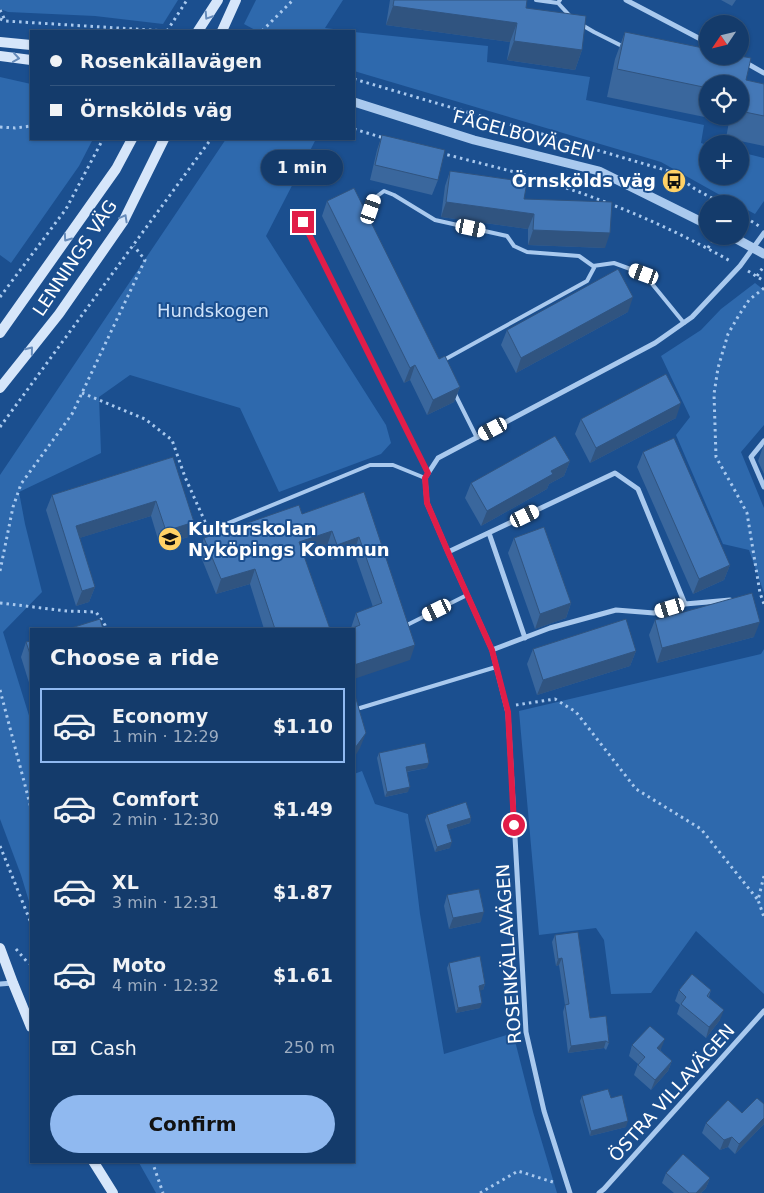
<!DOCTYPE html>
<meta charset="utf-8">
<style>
:root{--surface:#143b6b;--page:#1d4271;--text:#f1f3f6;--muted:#9dadc1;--line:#33557e;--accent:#90b9f0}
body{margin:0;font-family:"DejaVu Sans",sans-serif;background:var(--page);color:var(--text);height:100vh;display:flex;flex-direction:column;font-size:19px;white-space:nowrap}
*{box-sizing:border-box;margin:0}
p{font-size:16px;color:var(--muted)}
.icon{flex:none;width:28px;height:28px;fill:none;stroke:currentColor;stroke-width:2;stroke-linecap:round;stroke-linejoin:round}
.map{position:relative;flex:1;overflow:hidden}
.sheet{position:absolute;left:30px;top:628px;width:325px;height:535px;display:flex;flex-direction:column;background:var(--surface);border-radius:0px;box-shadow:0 1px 4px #0004,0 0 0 1px var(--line)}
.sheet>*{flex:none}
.hud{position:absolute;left:30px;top:30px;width:325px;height:110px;border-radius:0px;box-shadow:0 1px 4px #0004,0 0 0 1px var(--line);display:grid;align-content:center;height:110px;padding:0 20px;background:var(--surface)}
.needle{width:32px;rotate:235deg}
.controls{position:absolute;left:699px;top:15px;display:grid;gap:10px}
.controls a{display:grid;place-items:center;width:50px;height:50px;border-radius:50%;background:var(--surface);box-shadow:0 1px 4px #0004,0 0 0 1px var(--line);font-size:25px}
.end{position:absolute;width:22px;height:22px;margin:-11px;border:6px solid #e11d48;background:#fff;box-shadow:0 0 0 2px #fff}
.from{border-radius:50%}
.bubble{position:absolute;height:35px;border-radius:18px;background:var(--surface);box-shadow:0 1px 4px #0004,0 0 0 1px var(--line);font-size:16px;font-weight:700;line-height:35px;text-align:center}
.car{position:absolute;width:15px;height:30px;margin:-15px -8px;border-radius:6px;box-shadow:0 0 4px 1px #0007;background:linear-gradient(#fff 24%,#345 0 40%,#fff 0 76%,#345 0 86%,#fff 0)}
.hud b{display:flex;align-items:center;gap:18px;height:48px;font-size:19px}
.hud b+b{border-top:1px solid var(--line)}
.hud i{width:12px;height:12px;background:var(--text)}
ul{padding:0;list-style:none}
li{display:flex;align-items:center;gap:15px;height:75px;margin:0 10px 8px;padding:0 10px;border:2px solid transparent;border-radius:0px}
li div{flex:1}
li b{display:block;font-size:19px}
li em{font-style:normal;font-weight:700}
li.selected{border-color:var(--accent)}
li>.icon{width:45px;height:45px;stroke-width:1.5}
h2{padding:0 20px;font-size:22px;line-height:60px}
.pay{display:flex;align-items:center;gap:12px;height:55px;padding:0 20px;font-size:19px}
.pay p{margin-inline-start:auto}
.action{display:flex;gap:10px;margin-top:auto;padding:10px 20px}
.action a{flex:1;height:58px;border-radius:30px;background:var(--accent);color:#111;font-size:20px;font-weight:700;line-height:58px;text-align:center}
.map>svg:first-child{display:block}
</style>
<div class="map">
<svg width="764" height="1193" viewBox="0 0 764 1193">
<rect width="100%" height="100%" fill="#1b4f8f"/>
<path fill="#2e69ad" d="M0,0H178L163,24L95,16L8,12L0,9Z
M256,0H343L325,28L350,31H257L244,24Z
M354,32L488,46L487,62L590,77L586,100L704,125L701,143L707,145L708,176H740V152L764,158V201L755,214L740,206V204H736L661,162L354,71Z
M0,77L31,84V139H93L79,166L11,263L0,255Z
M226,139H316L266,236L386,425L391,443L381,454L279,492L240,408L130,375L99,397L101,453L19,492L25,524L42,592L3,632L31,722V908L21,875L0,819V475Z
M755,283L764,290V425L741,452L764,508V593L749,550L723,544L676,435L690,417L661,356L701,330L721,309Z
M764,649V994L696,931L651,993L611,994L604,940L596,928L539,935L519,711L761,654Z
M362,771L375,804L408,814L420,914L444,1054L513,1033L533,1112L557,1193H156L138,1161H354V774Z"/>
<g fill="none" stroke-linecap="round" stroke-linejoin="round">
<path stroke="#a9c9ee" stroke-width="3" stroke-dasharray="2.5 4" stroke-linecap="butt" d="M0,10L5,20
M0,19L5,21L167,31H182
M167,31L187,0
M262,31L293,0
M354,79L672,172L695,189L723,204
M0,127L15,128L31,126
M354,129L384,138
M441,153C478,163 515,171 551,183C614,203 674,229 732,262
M740,214L759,226
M708,248L715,236
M748,271L764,281
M757,276L764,266
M764,288L749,300L739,315L728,334L718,368L714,394L716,457L733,487L747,513L760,593L764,604
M0,297L66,209L103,139
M82,393L145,419L172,440L185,477L206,524
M0,427L211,139
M0,571L13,507L21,484L72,414L145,260L134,246
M0,603L67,611L96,612L105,625L106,629
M0,690L31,808
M516,705L555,699L576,712L636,789L701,829L758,900
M0,846L31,923
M764,876L758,900L764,917
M16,949L28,963L31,964
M152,1161L163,1193
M480,1193L518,1171L556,1183"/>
<path stroke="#a9c9ee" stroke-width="4" d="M536,0L558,3L560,0
M558,3L570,16
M582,25L594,32L624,47
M367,221L376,197L384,191L394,195L435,220L507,236L514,246L527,252L579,256L593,266L614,263L644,274L684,323
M303,222L428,473
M442,361L587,281L595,266
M455,394L477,438
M209,531L370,465H393L425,478
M407,625L467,595
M360,708L496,667"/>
<path stroke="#a9c9ee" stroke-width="5" d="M626,0L708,43
M734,56L764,73
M764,441L751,457L764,487
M489,533L525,638
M448,552L615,473L638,489L685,604
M492,650L550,628L616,610L654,613L685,604L730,600
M0,984L13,983
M570,1193L544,1111L526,1032L508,713L492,650L448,552L427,503L425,478L438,458L655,343L692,317L740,266L764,233
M599,1193L604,1189L764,1011"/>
<path stroke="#a9c9ee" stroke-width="9" d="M354,102L474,140L599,171L708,225
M731,236L764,254"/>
<path stroke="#d6e6fa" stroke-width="10" d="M198,31L218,0
M222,31L236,0
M0,42L31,45
M0,56L31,60
M0,333L116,169L132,139
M0,388L59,314L123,222L164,139
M0,948L13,983L31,1027
M93,1161L113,1193"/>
</g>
<path fill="#3a679d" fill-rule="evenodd" d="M390,0H527L526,8L582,50L575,70L507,60L510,42L386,25Z
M721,0H736L732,6Z
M625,32L746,80L764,84V146L726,138L729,122L607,97L615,59ZM708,84H740V116H708Z
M382,135L438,180L432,195L370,180L377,150Z
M450,171L524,199L605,248L528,245V229L441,217L445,186Z
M327,201L439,359L460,387L454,402L427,415L410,380L404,383L322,216Z
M628,312L516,373L501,345L507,330Z
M676,418L590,463L575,434L581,419Z
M764,444V474L758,461Z
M643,452L730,565L724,580L693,594L637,467Z
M173,457L188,537L160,546L151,516L79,538L95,587L89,602L76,606L46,510L52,495Z
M570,461L564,476L549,484L547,489L481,526L465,498L471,483Z
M364,492L410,660L351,628L356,613L373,607L354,552L331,560L327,546L303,554L330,629H264L250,584L216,594L199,552L204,538L302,514Z
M514,538L571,603L566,618L535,629L508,553Z
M655,620L754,637L657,663L649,635Z
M31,641V689L21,657L26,642Z
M533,649L636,651L630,666L537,695L527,664Z
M379,753L427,768L407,772L408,792L385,797L377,758Z
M427,815L471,818L470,823L448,830L450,848L435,852L425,820Z
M447,895L481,922L449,929L444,906Z
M555,935L590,1018L609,1043L606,1050L604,1048L568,1053L563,1012L565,1005L559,965L556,966L552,942Z
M449,963L485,984L483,990H479L480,1008L456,1013L447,968Z
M679,990H711L709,997L720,1020L706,1038L677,1014L680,1005L675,1001Z
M632,1045L661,1049L660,1050L672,1061L668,1071L651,1090L634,1075L638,1064L629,1056Z
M582,1096L611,1098L626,1127L590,1136L580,1101Z
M764,1104V1124L735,1154L728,1147L720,1150L702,1133L706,1123L742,1113Z
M666,1173L710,1178L706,1188L701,1193H674L662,1183Z"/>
<path fill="#305480" d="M393,6L517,23L510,42L386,25Z
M514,41L582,50L575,70L507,60Z
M446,202L534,214L528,229L441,217Z
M533,230L610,233L605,248L528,245Z
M633,297L628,312L516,373L521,358Z
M415,365L410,380L404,383L410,368Z
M460,387L454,402L427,415L433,400Z
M681,403L676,418L590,463L596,448Z
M570,461L564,476L549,484L547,489L481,526L487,511L551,471Z
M156,501L151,516L70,541L76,526Z
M194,522L188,537L160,546L166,531Z
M332,531L327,546L294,557L299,542Z
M359,537L354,552L331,560L337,545Z
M730,565L724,580L693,594L699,579Z
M255,569L250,584L216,594L221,579Z
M95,587L89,602L76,606L82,591Z
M571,603L566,618L535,629L540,614Z
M760,622L754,637L657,663L662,648Z
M415,645L410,660L354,679V665Z
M636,651L630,666L537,695L543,680Z
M366,733L360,748L354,758V749Z
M429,763L427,768L404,772L406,767Z
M410,787L408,792L385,797L387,792Z
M471,818L470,823L445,831L447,825Z
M452,842L450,848L435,852L437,847Z
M484,912L481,922L449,929L453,918Z
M562,958L559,965L556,966L558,959Z
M485,984L483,990L477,991L479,986Z
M482,1003L480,1008L456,1013L458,1008Z
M724,1010L720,1020L706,1038L709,1027Z
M665,1039L661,1049L653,1058L657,1048Z
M606,1041L604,1048L568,1053L571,1046Z
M672,1061L668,1071L651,1090L655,1080Z
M764,1118V1124L735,1154L739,1144Z
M628,1121L626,1127L590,1136L591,1131Z
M732,1137L728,1147L720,1150L724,1140Z
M710,1178L706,1188L701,1193H696Z"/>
<path fill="#4478b7" stroke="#305480" d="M394,0H527L526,8L586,16L582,50L514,41L517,23L393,6Z
M625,32L708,49V56H740L751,58L746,80L764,84V116L740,111V84H708V88L617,69Z
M382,135L445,150L438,180L375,165Z
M450,171L527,182L524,199L612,202L610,233L533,230L534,214L446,202Z
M354,188L439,359L445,356L460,387L433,400L415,365L410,368L327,201Z
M618,269L633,297L521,358L507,330Z
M666,374L681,403L596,448L581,419Z
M555,436L570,461L551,471L553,474L487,511L471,483Z
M674,438L730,565L699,579L643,452Z
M173,457L194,522L166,531L156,501L76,526L95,587L82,591L52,495Z
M364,492L415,645L354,665V629H350L360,625L356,613L382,603L359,537L337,545L332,531L299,542L330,629H275L255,569L221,579L204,538L299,505L302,514Z
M544,527L571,603L540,614L514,538Z
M752,593L760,622L662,648L655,620Z
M100,619L103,629H68Z
M626,619L636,651L543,680L533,649Z
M31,641V657L26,642Z
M354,692L366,733L355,748L354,749Z
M425,743L429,763L406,767L410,787L387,792L379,753Z
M466,802L471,818L447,825L452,842L437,847L427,815Z
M479,889L484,912L453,918L447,895Z
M578,932L590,1018L606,1016L609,1043L606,1041L571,1046L565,1005L569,1004L562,958L558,959L555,935Z
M480,956L485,984L479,986L482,1003L458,1008L449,963Z
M692,974L711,990L707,996L724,1010L709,1027L681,1004L686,997L679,990Z
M650,1026L665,1039L657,1048L672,1061L655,1080L638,1065L645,1057L632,1045Z
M608,1089L611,1098L622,1095L628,1121L591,1131L582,1096Z
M757,1098L764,1104V1118L739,1144L732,1137L724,1140L706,1123L728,1100L742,1113Z
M683,1154L710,1178L696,1193H689L666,1173Z"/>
<defs><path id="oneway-chevron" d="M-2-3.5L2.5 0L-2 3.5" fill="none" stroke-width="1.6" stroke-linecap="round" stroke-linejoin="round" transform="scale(1.25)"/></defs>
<g stroke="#668bba">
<use href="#oneway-chevron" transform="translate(208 16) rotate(123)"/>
<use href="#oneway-chevron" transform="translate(16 58) rotate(8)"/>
<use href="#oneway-chevron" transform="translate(124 218) rotate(-61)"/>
<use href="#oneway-chevron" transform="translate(67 238) rotate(125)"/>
<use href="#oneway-chevron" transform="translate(30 350) rotate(-51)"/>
</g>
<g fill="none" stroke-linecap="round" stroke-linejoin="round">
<path stroke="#e11d48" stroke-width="6" d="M303,222L428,473L425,478L427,503L448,552L492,650L508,712L514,825"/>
</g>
<defs>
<g id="bus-disc" transform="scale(1.25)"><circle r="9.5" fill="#ffd166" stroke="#1b4f8f"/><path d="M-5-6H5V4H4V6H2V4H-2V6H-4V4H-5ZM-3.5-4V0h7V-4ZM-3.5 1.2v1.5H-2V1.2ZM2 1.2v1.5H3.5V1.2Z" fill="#111"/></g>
<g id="school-disc" transform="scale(1.25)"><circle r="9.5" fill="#ffd166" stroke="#1b4f8f"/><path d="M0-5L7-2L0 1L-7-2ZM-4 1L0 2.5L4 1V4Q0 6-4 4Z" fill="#111"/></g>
</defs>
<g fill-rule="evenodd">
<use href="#bus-disc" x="674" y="181"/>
<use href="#school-disc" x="170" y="539"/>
</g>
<g text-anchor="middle" stroke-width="4" stroke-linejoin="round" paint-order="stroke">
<g font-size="18" fill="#fff" stroke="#1b4f8f">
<text transform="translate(524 135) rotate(15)" y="6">FÅGELBOVÄGEN</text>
<text transform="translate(75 258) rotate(-56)" y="6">LENNINGS VÄG</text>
<text transform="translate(509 954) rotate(-94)" y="6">ROSENKÄLLAVÄGEN</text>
<text transform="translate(672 1093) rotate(-48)" y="6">ÖSTRA VILLAVÄGEN</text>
</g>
<g font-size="18" font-weight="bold" fill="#fff" stroke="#1b4f8f" text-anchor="end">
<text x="656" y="187">Örnskölds väg</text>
<text x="188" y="535" text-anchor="start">Kulturskolan<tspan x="188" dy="21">Nyköpings Kommun</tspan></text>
</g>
<g font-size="18" fill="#cfe3fa" stroke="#1b4f8f">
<text x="213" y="317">Hundskogen</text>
</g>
</g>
</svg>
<div class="controls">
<a><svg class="needle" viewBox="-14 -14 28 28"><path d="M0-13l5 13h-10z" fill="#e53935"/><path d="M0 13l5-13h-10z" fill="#9dadc1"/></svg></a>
<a><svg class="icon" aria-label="locate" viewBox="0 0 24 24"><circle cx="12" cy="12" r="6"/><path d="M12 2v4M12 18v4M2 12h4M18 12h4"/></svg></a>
<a>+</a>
<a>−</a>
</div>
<i class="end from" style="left:514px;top:825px"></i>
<i class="end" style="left:303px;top:222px"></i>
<div class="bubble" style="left:261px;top:150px;width:82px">1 min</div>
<i class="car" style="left:371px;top:209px;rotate:19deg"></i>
<i class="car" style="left:471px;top:228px;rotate:102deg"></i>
<i class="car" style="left:644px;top:274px;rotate:290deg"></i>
<i class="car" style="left:493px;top:429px;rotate:242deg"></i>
<i class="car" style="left:525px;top:516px;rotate:64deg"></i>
<i class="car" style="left:670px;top:608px;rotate:253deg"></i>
<i class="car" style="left:437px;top:610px;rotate:244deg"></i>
<div class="hud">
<b><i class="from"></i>Rosenkällavägen</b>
<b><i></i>Örnskölds väg</b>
</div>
<section class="sheet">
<h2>Choose a ride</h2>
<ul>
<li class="selected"><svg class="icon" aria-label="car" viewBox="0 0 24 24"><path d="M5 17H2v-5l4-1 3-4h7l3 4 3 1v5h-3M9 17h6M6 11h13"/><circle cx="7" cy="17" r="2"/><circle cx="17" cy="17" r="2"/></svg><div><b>Economy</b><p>1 min · 12:29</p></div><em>$1.10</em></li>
<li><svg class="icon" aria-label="car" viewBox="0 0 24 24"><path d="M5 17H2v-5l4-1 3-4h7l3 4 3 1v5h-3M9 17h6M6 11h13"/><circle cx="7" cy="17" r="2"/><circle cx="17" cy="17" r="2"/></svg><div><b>Comfort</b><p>2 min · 12:30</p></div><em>$1.49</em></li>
<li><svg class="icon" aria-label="car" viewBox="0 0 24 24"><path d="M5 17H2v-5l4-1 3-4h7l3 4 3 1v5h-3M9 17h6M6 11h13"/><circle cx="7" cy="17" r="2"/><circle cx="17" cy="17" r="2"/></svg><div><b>XL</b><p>3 min · 12:31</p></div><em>$1.87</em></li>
<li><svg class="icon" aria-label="car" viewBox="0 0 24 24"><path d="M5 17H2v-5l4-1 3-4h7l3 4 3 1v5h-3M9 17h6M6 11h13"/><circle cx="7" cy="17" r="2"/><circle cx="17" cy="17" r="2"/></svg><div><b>Moto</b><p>4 min · 12:32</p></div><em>$1.61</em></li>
</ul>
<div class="pay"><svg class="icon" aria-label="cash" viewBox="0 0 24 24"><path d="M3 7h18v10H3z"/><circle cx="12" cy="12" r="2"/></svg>Cash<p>250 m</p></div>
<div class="action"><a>Confirm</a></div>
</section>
</div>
